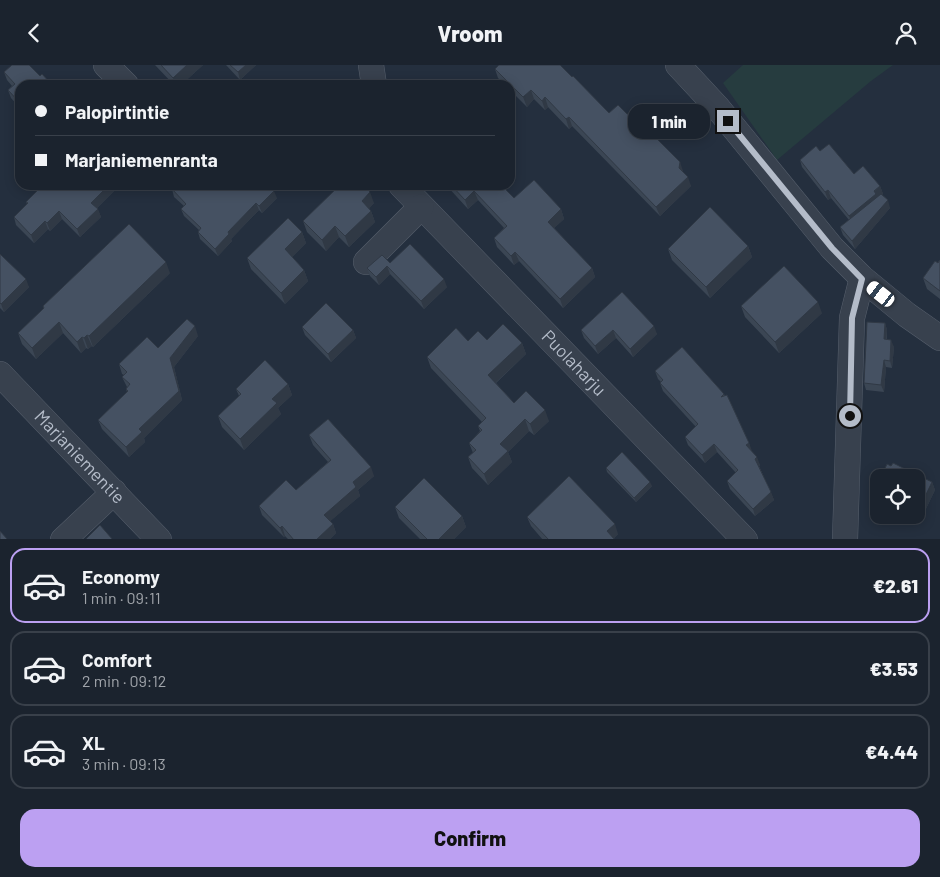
<!DOCTYPE html>
<meta charset="utf-8">
<style>
:root{--surface:#1b232e;--page:#282f3a;--text:#f1f3f6;--muted:#a0a4aa;--line:#39404a;--accent:#bca0f2}
body{margin:0;font-family:Barlow,sans-serif;background:var(--page);color:var(--text);height:100vh;display:flex;flex-direction:column;font-size:19px;white-space:nowrap}
*{box-sizing:border-box;margin:0}
p{font-size:16px;color:var(--muted)}
.icon{flex:none;width:28px;height:28px;fill:none;stroke:currentColor;stroke-width:2;stroke-linecap:round;stroke-linejoin:round}
.map{position:relative;height:474px;overflow:hidden}
.drawer{display:flex;flex-direction:column;background:var(--surface);flex:1}
.drawer>*{flex:none}
.guide{position:absolute;left:15px;top:15px;width:500px;height:110px;border-radius:15px;box-shadow:0 2px 12px #0003,0 0 0 1px var(--line);display:grid;align-content:center;height:110px;padding:0 20px;background:var(--surface)}
.tools{position:absolute;left:870px;top:404px;display:grid;gap:10px}
.tools a{display:grid;place-items:center;width:55px;height:55px;border-radius:10px;background:var(--surface);box-shadow:0 2px 12px #0003,0 0 0 1px var(--line);font-size:25px}
.end{position:absolute;width:22px;height:22px;margin:-11px;border:6px solid #b4bcc9;background:#111;box-shadow:0 0 0 2px #111}
.from{border-radius:50%}
.bubble{position:absolute;height:35px;border-radius:15px;background:var(--surface);box-shadow:0 2px 12px #0003,0 0 0 1px var(--line);font-size:16px;font-weight:800;line-height:35px;text-align:center}
.car{position:absolute;width:15px;height:30px;margin:-15px -8px;border-radius:6px;box-shadow:0 0 4px 1px #0007;background:linear-gradient(#fff 24%,#345 0 40%,#fff 0 76%,#345 0 86%,#fff 0)}
.guide b{display:flex;align-items:center;gap:18px;height:48px;font-size:19px}
.guide b+b{border-top:1px solid var(--line)}
.guide i{width:12px;height:12px;background:var(--text)}
ul{padding:9px 0 0;list-style:none}
li{display:flex;align-items:center;gap:15px;height:75px;margin:0 10px 8px;padding:0 10px;border:2px solid var(--line);border-radius:15px}
li div{flex:1}
li b{display:block;font-size:19px}
li em{font-style:normal;font-weight:800}
li.on{border-color:var(--accent)}
li>.icon{width:45px;height:45px;stroke-width:1.5}
.primary-button{display:flex;gap:10px;margin-top:auto;padding:10px 20px}
.primary-button a{flex:1;height:58px;border-radius:15px;background:var(--accent);color:#111;font-size:20px;font-weight:800;line-height:58px;text-align:center}
header{display:flex;justify-content:space-between;align-items:center;height:65px;padding:0 20px;background:var(--surface);font-size:22px;font-weight:800}
.map>svg:first-child{display:block}
</style>
<header><svg class="icon" aria-label="back" viewBox="0 0 24 24"><path d="M15 5l-7 7 7 7"/></svg>Vroom<svg class="icon" aria-label="person" viewBox="0 0 24 24"><circle cx="12" cy="8" r="4"/><path d="M4 21q1-7 8-7t8 7"/></svg></header>
<div class="map">
<svg width="940" height="475" viewBox="0 0 940 475">
<rect width="100%" height="100%" fill="#242f3e"/>
<path fill="#263c3f" d="M743,0H893L871,16L777,95L723,18Z"/>
<g fill="none" stroke-linecap="round" stroke-linejoin="round">
<g stroke="#565f6c" stroke-width="26">
<g id="minor">
<path d="M106,0L126,20"/>
<path d="M371,0L374,20"/>
<path d="M678,0L717,42L832,183L862,213L907,250L940,273"/>
<path id="s1" d="M401,120L745,475"/>
<path d="M366,197L421,142"/>
<path id="s2" d="M0,309L159,475"/>
<path d="M63,475L114,427"/>
<path d="M845,475L852,253L862,213"/>
</g>
</g>
<use href="#minor" stroke="#38414e" stroke-width="25"/>
</g>
<path fill="#3b4654" d="M155,0H203L181,20H174Z
M226,0H256L240,15Z
M495,4L609,48L683,106V108L691,121L660,151L572,61L569,64L548,42L545,45L534,34L527,42L510,25V20H505L498,13Z
M4,7L40,11L52,20H20V43L11,33L8,25L12,21L7,15Z
M820,86L854,109L880,121L883,129L882,130L890,143L855,184L843,170L840,162L849,155L831,133L828,135L802,102L800,95Z
M43,120H120L97,143L101,152L80,172L62,154L50,166L48,164L34,178L16,160L14,152L27,139L26,137Z
M446,120H501L514,133L561,144L564,154L554,163L592,203L595,212L563,243L519,196L514,200L497,182L494,173L504,163L478,135L468,144Z
M349,123L374,138L369,143L371,146L375,157L349,182L339,172L326,186L307,167L303,156Z
M172,124L277,133L262,148L259,145L231,174L232,176L218,191L200,174L198,167L199,165L184,151L181,144L184,141L174,132Z
M302,167L306,178L292,192L304,205L308,216L285,239L251,204L247,193Z
M748,181L752,192L710,233L672,195L668,184Z
M0,189L29,222L4,247L0,243Z
M940,195V234L927,224L923,213Z
M390,198L447,222L424,244L390,209L379,220L370,211L367,203Z
M170,208L93,282L92,281L88,284L86,283L81,288L63,268L36,294L22,279L18,268L44,244L43,241Z
M622,227L657,269L633,292L616,273L598,289L584,273L581,265Z
M741,241L822,248L779,288L745,252Z
M885,258L887,265V275L894,282L892,303L886,302L884,327L866,325L864,318Z
M302,262L353,265L356,273L331,297L305,270Z
M198,271L174,302L182,335L144,373L145,377L129,392L102,364L98,355L127,327L126,324L127,322L122,312L124,310L122,309L119,299L158,283Z
M487,275L522,278L526,289L496,318L514,338L549,356L534,370L529,366L508,387L512,397L488,420L472,403L468,392L473,388L469,378L480,366L478,361L482,357L431,303L427,292L468,276Z
M655,306L724,329L749,378L751,386L760,400L759,401L774,435L755,451L730,424L727,416L736,408L717,387L705,398L688,380L685,372L696,362L663,326L660,318L661,317L658,314Z
M288,319L292,330L278,343L281,349L244,385L222,362L218,351L239,331L236,324Z
M309,370L374,411L358,425L360,431L330,456L333,459L336,468L329,475H289L285,471L284,472L262,450L259,441L296,425L328,397L313,380Z
M606,403L652,421L636,437L607,407Z
M916,412L932,417L935,425L924,448L916,444Z
M395,442L462,451L466,462L453,475H421L399,453Z
M527,452L618,469L614,473L615,475H543L531,461Z"/>
<path fill="#303945" d="M187,0H203L181,20H176L173,13Z
M246,0H256L240,15L238,7Z
M531,25L534,34L527,42L523,32Z
M545,32L548,42L545,45L542,36Z
M569,52L572,61L569,64L566,54Z
M680,97L683,106L682,112L679,103Z
M688,112L691,121L660,151L656,142Z
M109,120H120L94,146L91,138Z
M880,121L883,129L852,158L849,151Z
M828,125L831,133L828,135L825,127Z
M274,126L277,133L262,148L259,141Z
M474,126L478,135L468,144L465,135Z
M370,127L374,138L366,147L362,136Z
M888,135L890,143L855,184L852,176Z
M256,138L259,145L231,174L232,176L218,191L215,184L228,167Z
M98,144L101,152L80,172L77,164Z
M561,144L564,154L551,166L548,157Z
M59,146L62,154L50,166L47,158Z
M371,146L375,157L349,182L345,171Z
M45,156L48,164L34,178L31,170Z
M335,161L339,172L326,186L322,175Z
M302,167L306,178L289,195L285,184Z
M748,181L752,192L710,233L706,222Z
M515,187L519,196L514,200L511,191Z
M166,197L170,208L93,282L89,271Z
M387,201L390,209L379,220L376,212Z
M592,203L595,212L563,243L560,234Z
M304,205L308,216L285,239L281,228Z
M26,214L29,222L4,247L1,239Z
M444,214L447,222L424,244L421,236Z
M818,237L822,248L779,288L775,277Z
M59,257L63,268L36,294L32,283Z
M885,258L887,265L886,281L884,274Z
M195,261L198,271L174,302L182,335L144,373L145,377L129,392L126,382L170,293Z
M654,261L657,269L633,292L630,284Z
M353,265L356,273L331,297L328,289Z
M613,265L616,273L598,289L595,281Z
M87,270L92,281L88,284L84,273Z
M82,272L86,283L81,288L77,277Z
M891,275L894,282L892,303L890,296Z
M522,278L526,289L492,321L488,310Z
M884,295L886,302L884,327L881,320Z
M288,319L292,330L278,343L281,349L244,385L240,374L272,334Z
M545,345L549,356L534,370L530,359Z
M525,354L529,366L508,387L512,397L488,420L484,409L500,379Z
M749,378L752,386L746,380Z
M714,379L717,387L705,398L702,390Z
M757,392L760,400L758,402L755,394Z
M371,402L374,411L358,425L360,431L327,459L324,450L353,417Z
M650,417L652,421L636,437L634,433Z
M932,417L935,425L924,448L921,440Z
M771,427L774,435L755,451L753,444Z
M462,451L466,462L453,475H438Z
M333,459L336,468L329,475H316Z
M615,459L618,469L612,475L607,466Z
M282,461L285,471L284,472L280,463Z"/>
<path fill="#455162" stroke="#303945" d="M12,0H29L40,11L42,9L52,20H20V38L8,25L15,19L4,7Z
M161,0H187L173,13Z
M230,0H246L238,7Z
M499,0H560L572,12L573,11L609,48L618,40L627,49H632L680,97L679,103L688,112L656,142L569,52L566,54L545,32L542,36L531,25L523,32L495,4Z
M829,79L854,109L863,101L880,121L874,126L876,129L849,151L828,125L825,127L800,95L816,81L820,86Z
M534,115L561,144L548,157L592,203L560,234L515,187L511,191L494,173L507,161L474,126L465,135L451,120H501L514,133Z
M43,120H109L91,138L98,144L77,164L59,146L47,158L45,156L31,170L14,152L28,138L26,137Z
M176,120H268L274,126L259,141L256,138L228,167L229,169L215,184L198,167L201,163L181,144L186,139L172,124Z
M340,120H346L349,123L352,120H364L370,127L362,136L371,146L345,171L335,161L322,175L303,156Z
M881,129L888,135L852,176L840,162Z
M710,142L748,181L706,222L668,184Z
M288,153L302,167L285,184L304,205L281,228L247,193Z
M129,159L166,197L89,271L87,270L84,273L82,272L77,277L59,257L32,283L18,268L44,243L43,241Z
M410,179L444,214L421,236L387,201L376,212L367,203L382,190L390,198Z
M0,189L26,214L1,239L0,238Z
M940,195V226L923,213L935,196L938,198Z
M784,201L818,237L775,277L741,241Z
M622,227L654,261L630,284L613,265L595,281L581,265Z
M326,238L353,265L328,289L302,262Z
M187,254L195,261L170,293L179,326L139,364L142,367L126,382L98,355L128,326L126,324L130,319L122,312L127,307L119,299L147,272L158,283Z
M867,257L885,258L884,274L891,275L890,296L884,295L881,320L864,318Z
M503,259L522,278L488,310L514,338L526,326L545,345L530,359L525,354L500,379L508,386L484,409L468,392L476,385L469,378L482,365L478,361L486,353L427,292L456,263L468,276L478,266L487,275Z
M682,282L724,329L721,332L727,330L749,378L746,380L757,392L755,394L771,427L753,444L727,416L738,405L714,379L702,390L685,372L698,359L660,318L663,315L655,306Z
M265,295L288,319L272,334L277,338L240,374L218,351L241,329L236,324Z
M328,354L371,402L353,417L356,422L324,450L333,459L316,475H294L282,461L280,463L259,441L286,415L296,425L331,395L309,370Z
M622,387L650,417L634,433L606,403Z
M893,398L932,417L921,440L916,437V412H881L887,399L891,401Z
M569,411L615,459L607,466L615,475H549L527,452Z
M424,413L462,451L438,475H428L395,442Z
M100,460L113,475H85Z
M0,466L8,475H0Z"/>
<g fill="none" stroke-linecap="round" stroke-linejoin="round">
<path stroke="#b4bcc9" stroke-width="6" d="M728,56L832,183L862,214L852,253L850,351"/>
</g>
<g text-anchor="middle" stroke-width="5" stroke-linejoin="round" paint-order="stroke">
<g font-size="18" fill="#b4bcc9" stroke="#1d2633">
<text dy="6" stroke="none"><textPath href="#s1" startOffset="248">Puolaharju</textPath></text>
<text dy="6" stroke="none"><textPath href="#s2" startOffset="115">Marjaniementie</textPath></text>
</g>
</g>
</svg>
<div class="tools">
<a><svg class="icon" aria-label="locate" viewBox="0 0 24 24"><circle cx="12" cy="12" r="6"/><path d="M12 2v4M12 18v4M2 12h4M18 12h4"/></svg></a>
</div>
<i class="end from" style="left:850px;top:351px"></i>
<i class="end" style="left:728px;top:56px"></i>
<div class="bubble" style="left:628px;top:39px;width:82px">1 min</div>
<i class="car" style="left:881px;top:229px;rotate:308deg"></i>
<div class="guide">
<b><i class="from"></i>Palopirtintie</b>
<b><i></i>Marjaniemenranta</b>
</div>
</div>
<section class="drawer">
<ul>
<li class="on"><svg class="icon" aria-label="car" viewBox="0 0 24 24"><path d="M5 17H2v-5l4-1 3-4h7l3 4 3 1v5h-3M9 17h6M6 11h13"/><circle cx="7" cy="17" r="2"/><circle cx="17" cy="17" r="2"/></svg><div><b>Economy</b><p>1 min · 09:11</p></div><em>€2.61</em></li>
<li><svg class="icon" aria-label="car" viewBox="0 0 24 24"><path d="M5 17H2v-5l4-1 3-4h7l3 4 3 1v5h-3M9 17h6M6 11h13"/><circle cx="7" cy="17" r="2"/><circle cx="17" cy="17" r="2"/></svg><div><b>Comfort</b><p>2 min · 09:12</p></div><em>€3.53</em></li>
<li><svg class="icon" aria-label="car" viewBox="0 0 24 24"><path d="M5 17H2v-5l4-1 3-4h7l3 4 3 1v5h-3M9 17h6M6 11h13"/><circle cx="7" cy="17" r="2"/><circle cx="17" cy="17" r="2"/></svg><div><b>XL</b><p>3 min · 09:13</p></div><em>€4.44</em></li>
</ul>
<div class="primary-button"><a>Confirm</a></div>
</section>
